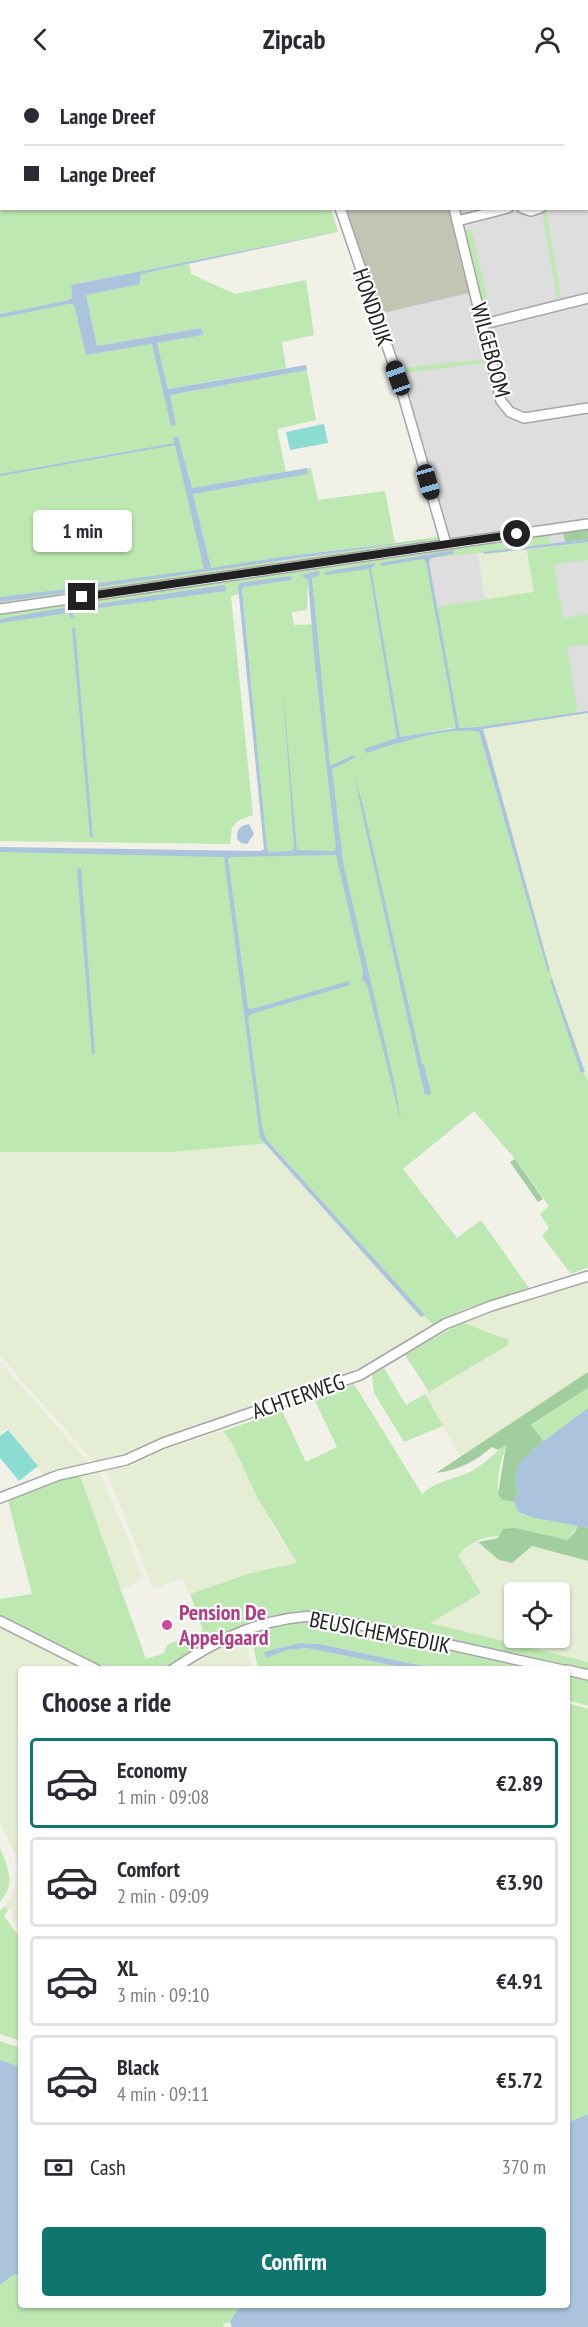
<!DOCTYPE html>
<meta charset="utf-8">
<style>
:root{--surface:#fff;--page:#f2f2f3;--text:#2b2b33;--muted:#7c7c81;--line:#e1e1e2;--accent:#0f766e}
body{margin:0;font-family:"PT Sans Narrow",sans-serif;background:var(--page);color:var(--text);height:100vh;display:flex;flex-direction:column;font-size:22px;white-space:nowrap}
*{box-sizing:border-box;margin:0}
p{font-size:20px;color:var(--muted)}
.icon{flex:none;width:33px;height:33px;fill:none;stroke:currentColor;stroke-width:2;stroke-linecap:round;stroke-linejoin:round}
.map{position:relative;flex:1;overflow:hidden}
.drawer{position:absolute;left:18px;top:1588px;width:552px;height:642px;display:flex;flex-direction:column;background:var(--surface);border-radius:6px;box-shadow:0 2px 4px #0004}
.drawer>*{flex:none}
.banner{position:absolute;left:0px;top:0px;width:588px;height:132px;box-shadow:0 2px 4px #0004;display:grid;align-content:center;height:132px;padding:0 24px;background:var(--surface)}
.buttons{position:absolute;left:504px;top:1504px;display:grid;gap:12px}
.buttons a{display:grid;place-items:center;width:66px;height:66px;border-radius:6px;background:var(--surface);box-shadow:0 2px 4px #0004;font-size:30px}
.end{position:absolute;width:27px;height:27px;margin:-14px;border:8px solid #212121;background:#fff;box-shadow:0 0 0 3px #fff}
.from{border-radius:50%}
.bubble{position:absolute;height:42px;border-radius:6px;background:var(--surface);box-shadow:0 2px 4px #0004;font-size:20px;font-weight:700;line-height:42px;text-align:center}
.car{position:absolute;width:18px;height:36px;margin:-18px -9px;border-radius:8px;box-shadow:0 0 4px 2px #0007;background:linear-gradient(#222 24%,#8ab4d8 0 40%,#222 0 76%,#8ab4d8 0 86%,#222 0)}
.banner b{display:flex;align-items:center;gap:21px;height:57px;font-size:22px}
.banner b+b{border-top:2px solid var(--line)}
.banner i{width:15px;height:15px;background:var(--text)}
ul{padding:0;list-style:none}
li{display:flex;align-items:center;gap:18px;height:90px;margin:0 12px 9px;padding:0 12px;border:3px solid var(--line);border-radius:6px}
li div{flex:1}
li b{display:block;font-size:22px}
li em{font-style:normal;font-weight:700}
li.current{border-color:var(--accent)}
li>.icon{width:54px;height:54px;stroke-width:1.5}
h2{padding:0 24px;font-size:27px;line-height:72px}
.pay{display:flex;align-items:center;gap:15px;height:66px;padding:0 24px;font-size:22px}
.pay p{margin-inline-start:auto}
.primary-button{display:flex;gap:12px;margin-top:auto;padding:12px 24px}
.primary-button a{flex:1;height:69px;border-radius:6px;background:var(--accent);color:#fff;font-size:24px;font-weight:700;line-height:69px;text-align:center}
header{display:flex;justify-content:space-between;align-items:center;height:78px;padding:0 24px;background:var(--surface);font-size:27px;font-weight:700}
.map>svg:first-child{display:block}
</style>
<header><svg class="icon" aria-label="back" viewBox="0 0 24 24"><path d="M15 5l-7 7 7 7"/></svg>Zipcab<svg class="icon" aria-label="person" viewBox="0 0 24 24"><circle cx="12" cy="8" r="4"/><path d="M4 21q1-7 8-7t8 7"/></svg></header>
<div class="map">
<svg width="588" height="2249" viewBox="0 0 588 2249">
<rect width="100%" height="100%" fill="#f1f1e8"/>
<path fill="#dfdede" d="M296,0H588V635L459,651L428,482L442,463L395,300L339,131L586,130V2Z"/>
<path fill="#c1c5b4" d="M344,131H451L473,214L379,236Z"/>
<path fill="#e5eed5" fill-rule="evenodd" d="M527,472L535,514L485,522L478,475L483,474L484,476Z
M588,635V1003L580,989L566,949L482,655L483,651Z
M270,1065L433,1247L370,1286L341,1300L123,1378L94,1384L0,1278V1074H172Z
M588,1199V1294L460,1379L425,1316L508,1266L500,1257L462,1244Z
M0,1283L89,1385L62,1390L45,1398L7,1350L0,1355Z
M223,1353L231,1363L276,1454L297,1485L251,1495L190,1516L183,1500L153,1511L106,1392L134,1387L163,1372Z
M98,1391L128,1460L143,1501L121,1512L79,1395Z
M478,1464L499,1482L512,1485L532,1468L588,1483V1584L429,1545L480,1515L458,1476ZM514,1515H560V1560H514Z
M0,1547L88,1591L21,1592V1853L12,1841V1832H8L5,1828L15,1810L16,1794L20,1788L0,1743Z
M239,1560L245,1562L253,1591L178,1592L212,1571Z"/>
<path fill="#bde8b1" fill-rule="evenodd" d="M0,0H216L2,2V130L331,131L338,154L71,207L72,219L69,222L0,236Z
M546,132L561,220L557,221L542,134Z
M471,151L490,231L485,232L465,153Z
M189,186L191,196L235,216L306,202L314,257L282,264L286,290L168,311L157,265L202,257L201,250L97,268L86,217L141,205L140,197L141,196Z
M69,226L74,227L86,277L152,266L176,347L169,317L307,292L316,342L277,351L286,394L192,410L178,358L174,359L211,490L193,416L307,396V390H311L318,422L385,413L395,465L280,479L225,488L282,483L441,458L443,463L77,517L0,526V524L77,512L0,519V240Z
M484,281V285L403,295L402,290Z
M548,455L551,467L431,480L428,482L437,529L534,514L527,472L588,464V482L554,486L563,540L588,536V567L567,569L577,627L576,635L478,649L451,650L397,660L367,675C399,664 445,648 479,654L548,893H550L580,989L588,1003V1189L571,1196L542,1158L549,1150L540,1136L549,1128L515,1081L474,1033L403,1091L457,1160L481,1142L529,1210L465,1231L433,1247L270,1065L172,1074H0V772L222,778L224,779L225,784L232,779L267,775L242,511L244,509L292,502L291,498L239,506L238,516L231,518L253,737L239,742L232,749L230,766L0,763V533ZM319,494L320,497L312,500L316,546L294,547L292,534L307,532L308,502L300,497Z
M462,1244L509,1262L508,1267L429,1314L405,1277Z
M384,1290L406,1327L425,1316L443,1348L404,1364L374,1315L372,1297Z
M354,1306L422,1416C440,1400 457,1402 477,1390C487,1383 496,1374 506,1367C502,1383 492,1408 502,1422L514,1424L518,1434L524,1437L578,1448L567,1462C548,1456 501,1455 482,1461C473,1464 465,1470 458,1477L481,1515L430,1545L588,1584V1593L340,1537L301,1533L274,1537L220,1558L194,1572L166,1591H104L0,1539V1521L32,1516L8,1423L79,1395L146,1581L164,1575L167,1567L203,1552L190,1516L251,1495L297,1485L258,1421L231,1363L223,1353L282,1333L306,1384L337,1369L314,1321Z
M588,1310V1330L544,1364L531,1348Z
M309,1538L559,1591H437L320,1566L300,1565L265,1574L266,1580L287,1572L307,1570L410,1591H258L250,1552Z
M567,1594L588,1600V1628L567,1622Z
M567,1625L588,1631V2036L567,2045Z
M0,1770C8,1790 16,1806 0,1824Z
M5,1828L8,1832L4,1838L21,1861V1889H18L19,1898H21V1963L0,1956V1833Z
M0,1963L21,1970V1989L0,1982Z
M21,2195V2228H242L237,2232L230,2244L223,2246L224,2249H0V2207L13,2197Z"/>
<path fill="#a0ce9f" d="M588,449V461L565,464L563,453Z
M515,1081L543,1121L538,1124L510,1084Z
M588,1294V1310L531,1347L544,1364L532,1372L515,1399L518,1413L514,1424L502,1422L498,1416L506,1367L498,1372L492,1369C474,1384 459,1392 436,1395Z
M578,1448L588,1450V1483L532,1468L512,1485L499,1482L478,1464L498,1460L503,1451L515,1450L567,1462L574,1455Z"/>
<path fill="#8bdcd3" d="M324,346L328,365L290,372L286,354Z
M8,1352L38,1388L19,1403L0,1380V1358Z"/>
<path fill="#abc3dc" d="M338,154L141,196L140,206L86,217L97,268L201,250L203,257L157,265L168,311L306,287L307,292L170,317L176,347L171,348L152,266L86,277L74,227L69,226L0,240V236L69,222L72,219L71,207Z
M178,358L192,410L307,390L308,396L193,416L211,490L280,479L431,461L85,511V507L204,491L173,359Z
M588,461V464L484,476L483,474Z
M453,472L454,476L431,480L429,484L459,650L478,649L588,633V635L483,651L550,893L548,894L479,654C448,648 397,665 367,675L364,671L397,660L369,491L326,497L324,494L375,485V488L371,490L400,659L456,650L426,484L423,481L382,488L380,487L381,485Z
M319,493L320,497L312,500L330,688L354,677L355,680L332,691L343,784L395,1008L401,1044L367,907L362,901L363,893L336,777L232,779L228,781L248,930L252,931L349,903L350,907L251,936L248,939L262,1049L266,1061L425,1237L421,1239L260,1060L224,779L0,774V769L261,773L264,771L238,508L240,505L291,498L292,502L244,509L242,511L267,771L269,774L292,773L294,769L283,611L297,772L334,773L336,770L315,587L308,502L300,497Z
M225,507L226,513L91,531L90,527Z
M76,510L77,513L0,524V519Z
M74,528L78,530L73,534V540H71L68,535L0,545V541Z
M72,550H75L93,759H90Z
M354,698L363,727L422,986L424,987L431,1015L429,1017L425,1016L418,988Z
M249,746L254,756L247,766L241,765L237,761C237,751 239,748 249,746Z
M81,790L95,976L92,977L77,791Z
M552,901L585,994L581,995L550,902Z
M588,1330V1450L531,1439L518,1434L514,1424L518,1413L515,1399L518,1386L532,1372Z
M300,1565L320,1566L437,1591H410L307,1570L287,1572L266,1580L264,1574Z
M0,1982L21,1989V2195L13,2197L0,2207Z
M588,2036V2249H232L230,2244L237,2232L242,2228H377L380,2230L382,2228H567V2045Z"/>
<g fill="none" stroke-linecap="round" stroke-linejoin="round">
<path stroke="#abc3dc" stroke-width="2" d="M293,0V2
M209,2L216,0
M0,43H2
M0,397L175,366"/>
<g stroke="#a5a5a5" stroke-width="12">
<path id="minor" d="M299,0L300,2
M423,0V2
M588,0V5
M586,15L588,14
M586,117L588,116
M340,130L398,300L446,466
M454,130L501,323L510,334L524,340L588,330
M522,130L531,133L540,130
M457,143L508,130
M484,246L588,220
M0,531L588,446
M0,1420L59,1397L126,1382L163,1365L360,1297L445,1246L491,1228L588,1198
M0,1543L97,1592
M172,1592C217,1561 265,1538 320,1538L563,1592
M567,1592L588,1597"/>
</g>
<use href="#minor" stroke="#fff" stroke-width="9"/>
</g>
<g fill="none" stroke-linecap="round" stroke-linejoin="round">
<path stroke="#212121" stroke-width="8" d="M82,519L517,456"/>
</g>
<circle fill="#d1479c" stroke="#fff" stroke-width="2" cx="167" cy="1547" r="6"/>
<g text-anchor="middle" stroke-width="4.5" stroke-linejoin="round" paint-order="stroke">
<g font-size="22" fill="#212121" stroke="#fff">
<text transform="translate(373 229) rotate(71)" y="8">HONDDIJK</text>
<text transform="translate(491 272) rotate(75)" y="8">WILGEBOOM</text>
<text transform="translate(298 1318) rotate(-19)" y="8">ACHTERWEG</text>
<text transform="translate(380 1554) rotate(11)" y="8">BEUSICHEMSEDIJK</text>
</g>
<g font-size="22" font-weight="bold" fill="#b23c85" stroke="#fff" text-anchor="start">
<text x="179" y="1542">Pension De<tspan x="179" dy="25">Appelgaard</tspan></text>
</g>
</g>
</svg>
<div class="buttons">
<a><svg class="icon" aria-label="locate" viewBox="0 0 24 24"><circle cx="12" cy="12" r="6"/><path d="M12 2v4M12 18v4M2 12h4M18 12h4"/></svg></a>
</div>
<i class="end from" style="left:517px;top:456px"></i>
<i class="end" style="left:82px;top:519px"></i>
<div class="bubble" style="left:33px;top:432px;width:99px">1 min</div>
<i class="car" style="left:398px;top:300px;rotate:340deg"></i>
<i class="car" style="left:428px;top:404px;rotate:164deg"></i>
<div class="banner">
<b><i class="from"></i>Lange Dreef</b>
<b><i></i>Lange Dreef</b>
</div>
<section class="drawer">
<h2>Choose a ride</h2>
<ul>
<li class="current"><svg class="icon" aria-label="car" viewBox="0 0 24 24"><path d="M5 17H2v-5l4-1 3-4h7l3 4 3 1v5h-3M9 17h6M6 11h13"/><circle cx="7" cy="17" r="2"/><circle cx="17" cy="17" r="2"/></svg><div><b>Economy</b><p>1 min · 09:08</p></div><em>€2.89</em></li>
<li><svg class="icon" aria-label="car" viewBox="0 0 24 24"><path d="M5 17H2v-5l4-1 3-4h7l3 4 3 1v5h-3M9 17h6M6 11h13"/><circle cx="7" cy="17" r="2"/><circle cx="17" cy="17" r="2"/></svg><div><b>Comfort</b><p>2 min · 09:09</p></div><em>€3.90</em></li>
<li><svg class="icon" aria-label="car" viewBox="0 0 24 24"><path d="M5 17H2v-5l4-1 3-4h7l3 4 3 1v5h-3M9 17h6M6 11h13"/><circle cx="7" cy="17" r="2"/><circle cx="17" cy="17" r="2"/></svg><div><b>XL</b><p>3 min · 09:10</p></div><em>€4.91</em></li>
<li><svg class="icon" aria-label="car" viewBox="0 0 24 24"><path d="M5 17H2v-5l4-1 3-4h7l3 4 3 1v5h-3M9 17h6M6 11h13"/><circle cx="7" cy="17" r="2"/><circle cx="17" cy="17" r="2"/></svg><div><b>Black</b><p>4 min · 09:11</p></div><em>€5.72</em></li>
</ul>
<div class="pay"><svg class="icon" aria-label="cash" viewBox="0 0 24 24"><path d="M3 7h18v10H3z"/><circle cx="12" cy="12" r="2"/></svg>Cash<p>370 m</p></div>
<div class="primary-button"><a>Confirm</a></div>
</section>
</div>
